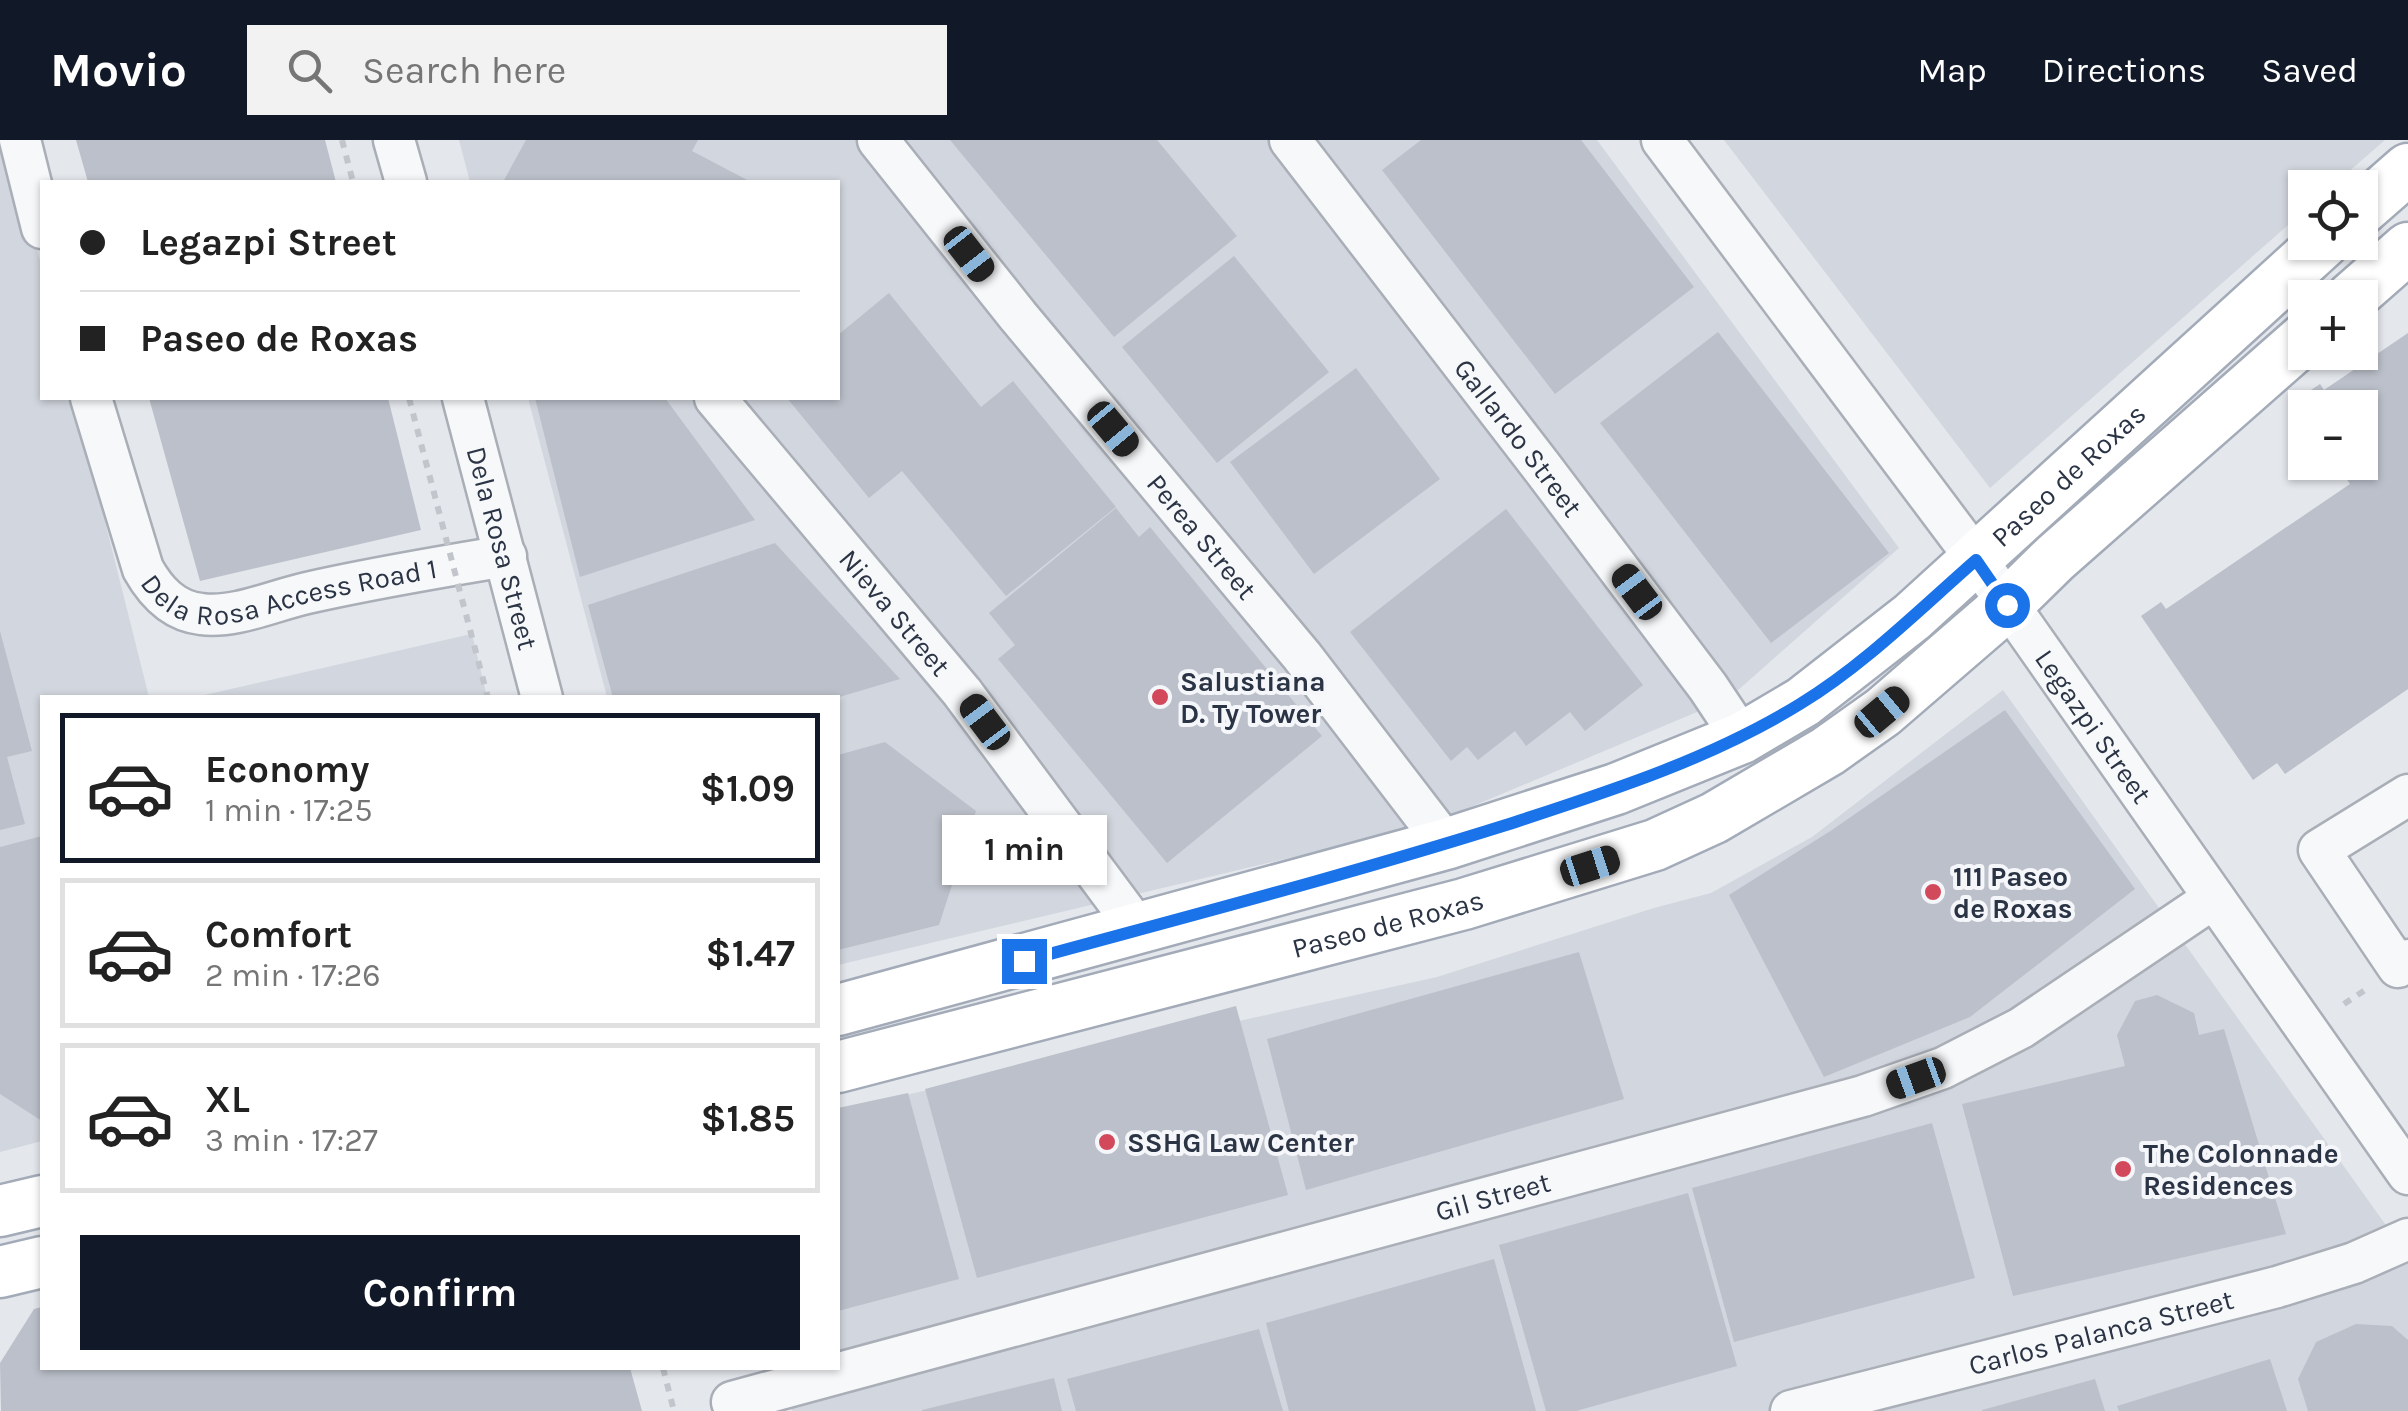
<!DOCTYPE html>
<meta charset="utf-8">
<style>
:root{--surface:#fff;--page:#f2f2f2;--text:#222;--muted:#767676;--line:#e0e0e0;--accent:#111827}
body{margin:0;font-family:Karla,sans-serif;background:var(--page);color:var(--text);height:100vh;display:flex;flex-direction:column;font-size:38px;white-space:nowrap}
*{box-sizing:border-box;margin:0}
p{font-size:32px;color:var(--muted)}
.icon{flex:none;width:55px;height:55px;fill:none;stroke:currentColor;stroke-width:2;stroke-linecap:round;stroke-linejoin:round}
.map{position:relative;flex:1;overflow:hidden}
.sheet{position:absolute;left:40px;top:555px;width:800px;height:675px;display:flex;flex-direction:column;background:var(--surface);border-radius:0px;box-shadow:0 2px 8px #0004}
.sheet>*{flex:none}
.top-card{position:absolute;left:40px;top:40px;width:800px;height:220px;border-radius:0px;box-shadow:0 2px 8px #0004;display:grid;align-content:center;height:220px;padding:0 40px;background:var(--surface)}
.controls{position:absolute;left:2288px;top:30px;display:grid;gap:20px}
.controls a{display:grid;place-items:center;width:90px;height:90px;border-radius:0px;background:var(--surface);box-shadow:0 2px 8px #0004;font-size:50px}
.end{position:absolute;width:45px;height:45px;margin:-22px;border:12px solid #1a73e8;background:#fff;box-shadow:0 0 0 5px #fff}
.from{border-radius:50%}
.bubble{position:absolute;height:70px;border-radius:0px;background:var(--surface);box-shadow:0 2px 8px #0004;font-size:32px;font-weight:700;line-height:70px;text-align:center}
.car{position:absolute;width:30px;height:60px;margin:-30px -15px;border-radius:12px;box-shadow:0 0 8px 2px #0007;background:linear-gradient(#222 24%,#8ab4d8 0 40%,#222 0 76%,#8ab4d8 0 86%,#222 0)}
.top-card b{display:flex;align-items:center;gap:35px;height:95px;font-size:38px}
.top-card b+b{border-top:2px solid var(--line)}
.top-card i{width:25px;height:25px;background:var(--text)}
ul{padding:18px 0 0;list-style:none}
li{display:flex;align-items:center;gap:30px;height:150px;margin:0 20px 15px;padding:0 20px;border:5px solid var(--line);border-radius:0px}
li div{flex:1}
li b{display:block;font-size:38px}
li em{font-style:normal;font-weight:700}
li.active{border-color:var(--accent)}
li>.icon{width:90px;height:90px;stroke-width:1.5}
.action{display:flex;gap:20px;margin-top:auto;padding:20px 40px}
.action a{flex:1;height:115px;border-radius:0px;background:var(--accent);color:#fff;font-size:40px;font-weight:700;line-height:115px;text-align:center}
header{display:flex;align-items:center;gap:60px;box-sizing:border-box;height:140px;padding:0 50px;background:var(--accent);color:#fff}
header strong{font-size:48px}
nav{display:flex;gap:55px;margin-inline-start:auto;font-size:35px}
.search{width:700px;height:90px;background:var(--page);display:flex;align-items:center;gap:25px;box-sizing:border-box;padding:0 35px;border-radius:0px;color:var(--muted);font-size:38px}
.map>svg:first-child{display:block}
</style>
<header>
<strong>Movio</strong>
<div class="search"><svg class="icon" aria-label="search" viewBox="0 0 24 24"><circle cx="10" cy="10" r="6"/><path d="M15 15l6 6"/></svg>Search here</div>
<nav><a>Map</a><a>Directions</a><a>Saved</a></nav>
</header>
<div class="map">
<svg width="2408" height="1271" viewBox="0 0 2408 1271">
<rect width="100%" height="100%" fill="#e4e7ec"/>
<path fill="#d2d6de" d="M0,0H11L42,129V258H74L149,557L42,558V1001L0,1012Z
M459,0H1597L1899,408L1728,559L1428,685L838,825V558L607,557L528,258H838V42H470Z
M1724,0H2385L2331,47L2305,48V70L1990,348Z
M472,494L487,557H196L471,494Z
M2003,550L2408,1116V1271H792L781,1228H838V970L1437,837L1654,768L1711,753L1812,697Z"/>
<path fill="#bbc0ca" d="M76,0H325L336,42H88Z
M526,0H698L692,11L751,42H503Z
M950,0H1157L1237,96L1114,197Z
M1421,0H1581L1694,147L1555,254L1382,30Z
M1234,116L1329,232L1217,323L1122,207Z
M889,153L981,267L1013,241L1116,367L1006,456L902,331L869,358L787,258H838V195Z
M1718,192L1889,413L1771,503L1600,283Z
M2408,193V549L2285,634L2277,623L2253,640L2141,476L2161,462L2166,469L2350,344L2335,322H2360V268H2305V279L2293,262L2320,244L2324,250Z
M1356,228L1440,339L1314,434L1230,322Z
M149,258H388L421,390L200,441Z
M535,258H665L755,380L580,437Z
M1116,368L1139,397L1150,387L1322,596L1167,723L998,519L1015,505L989,473Z
M1506,369L1643,545L1585,591L1570,572L1526,606L1515,591L1478,620L1467,607L1451,621L1350,492Z
M775,403L900,539L836,558H613L588,465Z
M0,491L32,611L7,617L25,684L0,690Z
M2005,570L2135,749L1970,877L1824,937L1729,755L1832,690Z
M885,602L976,671L939,785L838,810V615Z
M42,696V981L0,954V707Z
M1579,812L1624,959L1306,1050L1267,899Z
M2157,855L2194,873L2199,895L2224,889L2286,1094L2013,1156L1962,964L2125,926L2117,895L2135,861Z
M1236,866L1288,1055L977,1138L925,949Z
M908,953L959,1139L838,1171V968Z
M1932,983L1975,1138L1734,1202L1692,1048Z
M1688,1053L1737,1226L1576,1271H1546L1499,1105Z
M1494,1119L1536,1271H1289L1266,1183Z
M42,1167V1228H630L642,1271H1L0,1223L34,1169Z
M2356,1184L2392,1186L2408,1200V1271H2308L2298,1239L2316,1202Z
M1259,1189L1283,1271H1076L1067,1239Z
M2270,1219L2287,1271H2119L2117,1266Z
M1054,1238L1062,1271H922V1270Z
M2095,1239L2105,1271H1982V1270Z"/>
<g fill="none" stroke-linecap="round" stroke-linejoin="round">
<g stroke="#a9aeb7" stroke-width="45">
<g id="minor">
<path d="M20,0L42,88"/>
<path d="M394,0L406,42"/>
<path id="s1" d="M878,0L1018,176L1302,516L1446,704"/>
<path id="s2" d="M1290,0L1541,326L1708,547L1742,598"/>
<path id="s3" d="M1662,0L1977,420L2408,1034"/>
<path id="s4" d="M91,258L143,429C156,452 173,471 201,474C234,479 275,460 307,453C373,438 439,427 506,416"/>
<path id="s5" d="M463,258L542,558"/>
<path id="s6" d="M715,258L962,552L1138,789"/>
<path d="M2408,655L2319,710L2398,827L2408,820"/>
<path id="s7" d="M732,1262L1863,956L1943,928L2021,888L2214,758"/>
<path id="s8" d="M1791,1271L2277,1147L2354,1123L2408,1099"/>
</g>
</g>
<g stroke="#a3abb8" stroke-width="55">
<g id="major">
<path d="M2360,71L2408,29"/>
<path d="M2351,158L2408,108"/>
<path id="s9" d="M838,870L1446,704L1616,649L1742,598L1803,562L1912,477L2324,102"/>
<path id="s10" d="M838,927L1464,764L1655,705L1714,678L1828,611L1883,572L2007,465L2055,418L2305,198"/>
<path d="M0,1071L42,1061"/>
<path d="M0,1132L42,1122"/>
</g>
</g>
<path stroke="#c2c5cb" stroke-width="6" stroke-dasharray="8 8" stroke-linecap="butt" d="M342,0L353,42
M2344,864L2368,848
M663,1228L674,1271"/>
<use href="#minor" stroke="#f7f8fa" stroke-width="40"/>
<use href="#major" stroke="#fff" stroke-width="50"/>
<path stroke="#c2c5cb" stroke-width="6" stroke-dasharray="8 8" stroke-linecap="butt" d="M409,258L488,558"/>
</g>
<g fill="none" stroke-linecap="round" stroke-linejoin="round">
<path stroke="#1a73e8" stroke-width="12" d="M1024,821C1185,777 1347,735 1506,685C1607,652 1709,620 1800,564C1864,525 1920,469 1976,420L2007,465"/>
</g>
<g fill="#d1495b" stroke="#f4f6f9" stroke-width="4">
<circle cx="1160" cy="557" r="10"/>
<circle cx="1933" cy="752" r="10"/>
<circle cx="1107" cy="1002" r="10"/>
<circle cx="2123" cy="1029" r="10"/>
</g>
<g text-anchor="middle" stroke-width="8" stroke-linejoin="round" paint-order="stroke">
<g font-size="28" fill="#2b3445" stroke="#f4f6f9">
<text dy="10" stroke="none"><textPath href="#s2" startOffset="375">Gallardo Street</textPath></text>
<text dy="10" stroke="none"><textPath href="#s9" startOffset="1365">Paseo de Roxas</textPath></text>
<text dy="10" stroke="none"><textPath href="#s1" startOffset="512">Perea Street</textPath></text>
<text dy="10" stroke="none"><textPath href="#s5" startOffset="155">Dela Rosa Street</textPath></text>
<text dy="10" stroke="none"><textPath href="#s4" startOffset="342">Dela Rosa Access Road 1</textPath></text>
<text dy="10" stroke="none"><textPath href="#s6" startOffset="280">Nieva Street</textPath></text>
<text dy="10" stroke="none"><textPath href="#s3" startOffset="728">Legazpi Street</textPath></text>
<text dy="10" stroke="none"><textPath href="#s10" startOffset="568">Paseo de Roxas</textPath></text>
<text dy="10" stroke="none"><textPath href="#s7" startOffset="788">Gil Street</textPath></text>
<text dy="10" stroke="none"><textPath href="#s8" startOffset="320">Carlos Palanca Street</textPath></text>
</g>
<g font-size="28" font-weight="bold" fill="#2b3445" stroke="#f4f6f9" text-anchor="start">
<text x="1180" y="551">Salustiana<tspan x="1180" dy="32">D. Ty Tower</tspan></text>
<text x="1953" y="746">111 Paseo<tspan x="1953" dy="32">de Roxas</tspan></text>
<text x="1127" y="1012">SSHG Law Center</text>
<text x="2143" y="1023">The Colonnade<tspan x="2143" dy="32">Residences</tspan></text>
</g>
</g>
</svg>
<div class="controls">
<a><svg class="icon" aria-label="locate" viewBox="0 0 24 24"><circle cx="12" cy="12" r="6"/><path d="M12 2v4M12 18v4M2 12h4M18 12h4"/></svg></a>
<a>+</a>
<a>−</a>
</div>
<i class="end from" style="left:2007px;top:465px"></i>
<i class="end" style="left:1024px;top:821px"></i>
<div class="bubble" style="left:942px;top:675px;width:165px">1 min</div>
<i class="car" style="left:969px;top:114px;rotate:142deg"></i>
<i class="car" style="left:1113px;top:289px;rotate:140deg"></i>
<i class="car" style="left:1637px;top:452px;rotate:323deg"></i>
<i class="car" style="left:1882px;top:572px;rotate:50deg"></i>
<i class="car" style="left:985px;top:582px;rotate:323deg"></i>
<i class="car" style="left:1590px;top:726px;rotate:72deg"></i>
<i class="car" style="left:1916px;top:938px;rotate:250deg"></i>
<div class="top-card">
<b><i class="from"></i>Legazpi Street</b>
<b><i></i>Paseo de Roxas</b>
</div>
<section class="sheet">
<ul>
<li class="active"><svg class="icon" aria-label="car" viewBox="0 0 24 24"><path d="M5 17H2v-5l4-1 3-4h7l3 4 3 1v5h-3M9 17h6M6 11h13"/><circle cx="7" cy="17" r="2"/><circle cx="17" cy="17" r="2"/></svg><div><b>Economy</b><p>1 min · 17:25</p></div><em>$1.09</em></li>
<li><svg class="icon" aria-label="car" viewBox="0 0 24 24"><path d="M5 17H2v-5l4-1 3-4h7l3 4 3 1v5h-3M9 17h6M6 11h13"/><circle cx="7" cy="17" r="2"/><circle cx="17" cy="17" r="2"/></svg><div><b>Comfort</b><p>2 min · 17:26</p></div><em>$1.47</em></li>
<li><svg class="icon" aria-label="car" viewBox="0 0 24 24"><path d="M5 17H2v-5l4-1 3-4h7l3 4 3 1v5h-3M9 17h6M6 11h13"/><circle cx="7" cy="17" r="2"/><circle cx="17" cy="17" r="2"/></svg><div><b>XL</b><p>3 min · 17:27</p></div><em>$1.85</em></li>
</ul>
<div class="action"><a>Confirm</a></div>
</section>
</div>
